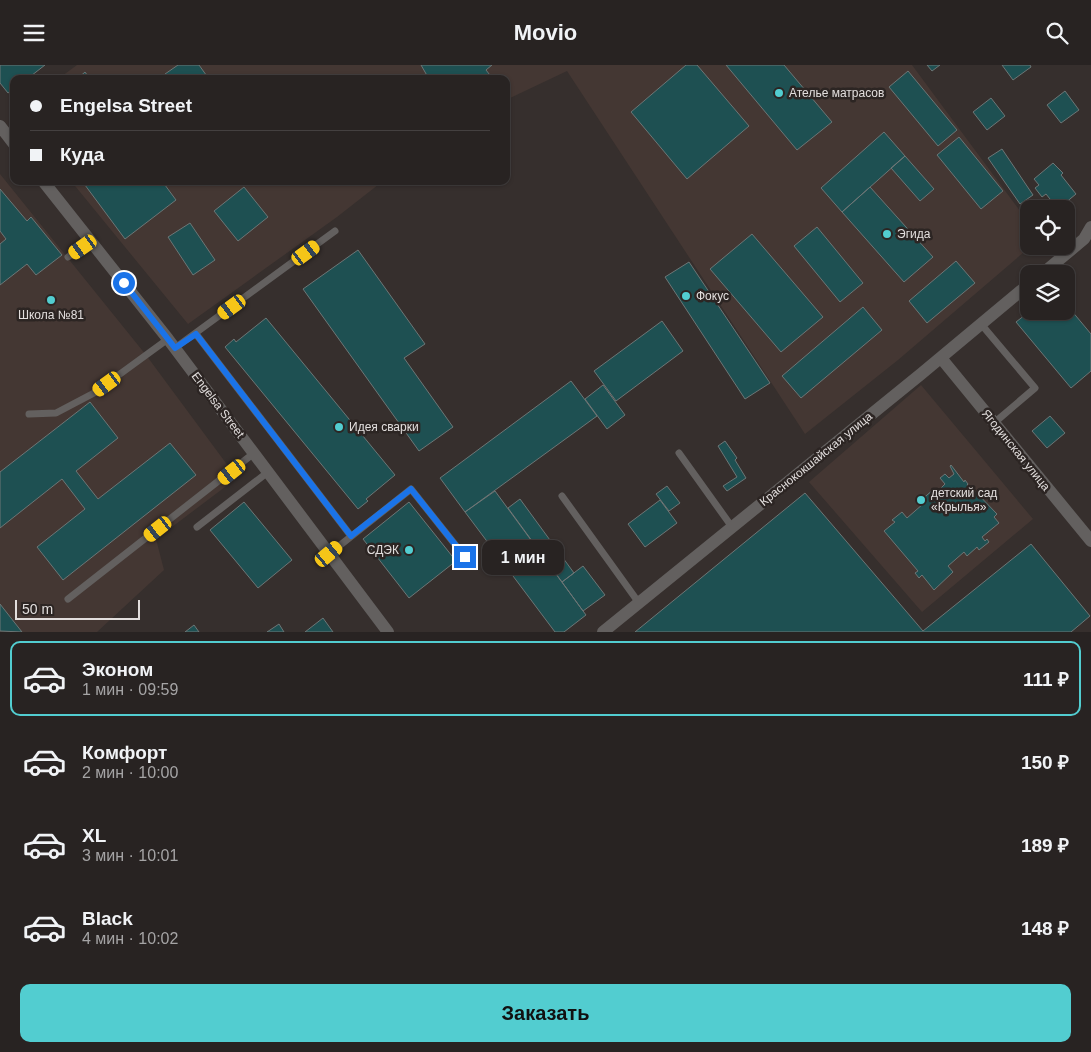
<!DOCTYPE html>
<html lang="ru">
<meta charset="utf-8">
<style>
:root{--surface:#282322;--page:#342f2f;--text:#f1f3f6;--muted:#a5a4a5;--line:#444040;--accent:#52cdd0}
body{margin:0;font-family:Helvetica,sans-serif;background:var(--page);color:var(--text);height:100vh;display:flex;flex-direction:column;font-size:19px;white-space:nowrap}
*{box-sizing:border-box;margin:0}
p{font-size:16px;color:var(--muted)}
.icon{flex:none;width:28px;height:28px;fill:none;stroke:currentColor;stroke-width:2;stroke-linecap:round;stroke-linejoin:round}
.map{position:relative;height:567px;overflow:hidden}
.side{display:flex;flex-direction:column;background:var(--surface);flex:1}
.side>*{flex:none}
.guide{position:absolute;left:10px;top:10px;width:500px;height:110px;border-radius:10px;box-shadow:0 1px 4px #0004,0 0 0 1px var(--line);display:grid;align-content:center;height:110px;padding:0 20px;background:var(--surface)}
.buttons{position:absolute;left:1020px;top:135px;display:grid;gap:10px}
.buttons a{display:grid;place-items:center;width:55px;height:55px;border-radius:10px;background:var(--surface);box-shadow:0 1px 4px #0004,0 0 0 1px var(--line);font-size:25px}
.scale{position:absolute;left:15px;bottom:12px;width:125px;box-sizing:border-box;padding-left:5px;border:2px solid #e2dedd;border-top:0;font-size:14px;line-height:18px;white-space:nowrap;color:#e2dedd;-webkit-text-stroke:4px #2c2523;paint-order:stroke}
.end{position:absolute;width:22px;height:22px;margin:-11px;border:6px solid #1a73e8;background:#fff;box-shadow:0 0 0 2px #fff}
.from{border-radius:50%}
.bubble{position:absolute;height:35px;border-radius:10px;background:var(--surface);box-shadow:0 1px 4px #0004,0 0 0 1px var(--line);font-size:16px;font-weight:700;line-height:35px;text-align:center}
.car{position:absolute;width:15px;height:30px;margin:-15px -8px;border-radius:6px;box-shadow:0 0 4px 1px #0007;background:linear-gradient(#f5c518 24%,#345 0 40%,#f5c518 0 76%,#345 0 86%,#f5c518 0)}
.guide b{display:flex;align-items:center;gap:18px;height:48px;font-size:19px}
.guide b+b{border-top:1px solid var(--line)}
.guide i{width:12px;height:12px;background:var(--text)}
ul{padding:9px 0 0;list-style:none}
li{display:flex;align-items:center;gap:15px;height:75px;margin:0 10px 8px;padding:0 10px;border:2px solid transparent;border-radius:10px}
li div{flex:1}
li b{display:block;font-size:19px}
li em{font-style:normal;font-weight:700}
li.active{border-color:var(--accent)}
li>.icon{width:45px;height:45px;stroke-width:1.5}
.action{display:flex;gap:10px;margin-top:auto;padding:10px 20px}
.action a{flex:1;height:58px;border-radius:10px;background:var(--accent);color:#111;font-size:20px;font-weight:700;line-height:58px;text-align:center}
header{display:flex;justify-content:space-between;align-items:center;height:65px;padding:0 20px;background:var(--surface);font-size:22px;font-weight:700}
.map>svg:first-child{display:block}
</style>
<header><svg class="icon" aria-label="menu" viewBox="0 0 24 24"><path d="M4 6h16M4 12h16M4 18h16"/></svg>Movio<svg class="icon" aria-label="search" viewBox="0 0 24 24"><circle cx="10" cy="10" r="6"/><path d="M15 15l6 6"/></svg></header>
<div class="map">
<svg width="1091" height="567" viewBox="0 0 1091 567">
<rect width="100%" height="100%" fill="#362f2d"/>
<path fill="#443733" d="M77,0H912L1029,158V181H1031L898,295L805,369L567,6L506,35V14H58Z
M0,109L146,290L237,413L156,474L164,505L97,567H0Z
M71,116H383L337,152L188,259Z
M921,320L1033,454L922,547L809,417Z"/>
<path fill="#1e5052" stroke="#6d7676" d="M0,0H45L27,14H14V24L8,28L0,18Z
M178,0H199L209,14H169L165,9Z
M421,0H492L486,5L493,14H429Z
M686,0H697L749,61L687,114L631,47Z
M726,0H784L832,57L797,85Z
M927,0H940L932,6Z
M1002,0H1030L1031,2L1013,15Z
M908,6L957,65L938,81L889,22Z
M85,7L90,14H77Z
M1065,26L1079,45L1061,58L1047,40Z
M991,33L1005,51L987,65L973,47Z
M884,67L905,91L842,147L821,123Z
M959,72L1003,126L981,144L937,90Z
M1002,84L1033,130L1020,139L988,93Z
M905,91L934,124L920,136L891,103Z
M1053,98L1063,108L1061,110L1076,129L1058,144L1046,129L1042,132L1035,123L1039,120L1034,114Z
M82,116H162L176,135L125,174Z
M244,122L268,152L238,176L214,146Z
M870,122L933,192L904,217L842,147Z
M0,124L27,156L31,152L62,190L36,210L27,199L0,220V179L6,174L0,166Z
M190,158L215,195L193,210L168,172Z
M817,162L863,218L840,237L794,181Z
M752,169L823,252L781,287L710,204Z
M358,185L425,279L404,293L453,362L419,386L303,224Z
M956,196L975,218L927,258L909,236Z
M689,197L770,318L745,334L665,212Z
M1066,239L1091,269V306L1071,323L1016,257L1030,246H1066Z
M863,242L882,265L801,333L782,311Z
M266,253L395,410L366,434L368,436L358,444L225,282L234,274L236,277Z
M662,256L683,286L616,336L594,306Z
M571,316L597,351L465,447L440,413Z
M603,320L625,350L607,364L585,334Z
M90,337L118,373L76,406L98,434L170,378L196,410L63,515L37,482L85,444L62,414L0,463V407Z
M1050,351L1065,368L1047,383L1032,366Z
M725,376L737,393L735,395L746,413L727,426L723,421L737,412L718,381Z
M951,400L964,417L965,415L968,419L967,420L972,426L973,424L997,449L994,452L999,458L982,472L985,476L987,474L989,477L979,485L977,482L967,491L964,487L948,501L953,507L934,525L922,510L919,513L915,508L918,506L884,466L895,457L892,455L902,447L907,453L923,439L920,436L934,424L937,427L945,419L940,413L945,409L949,413L954,409L950,401Z
M667,421L680,438L669,446L656,429Z
M495,426L586,550L564,567H555L465,447Z
M805,428L923,566L1031,479L1090,551L1071,567H635Z
M520,434L574,508L562,517L508,443Z
M660,435L677,458L645,482L628,459Z
M244,437L292,495L258,523L210,465Z
M409,437L456,496L409,533L363,474Z
M583,501L605,530L583,546L562,517Z
M0,539L22,567L0,566Z
M323,553L333,567H305Z
M279,559L284,567H267Z
M194,560L199,567H185Z"/>
<g fill="none" stroke-linecap="round" stroke-linejoin="round">
<path stroke="#63605f" stroke-width="7" d="M68,192L91,176
M981,259L1035,323L994,358
M196,269L351,471
M175,283L335,166
M29,349L56,348L94,328L168,274
M679,388L732,462
M562,431L639,538
M197,462L268,407
M329,489L411,424L465,492
M68,534L254,388"/>
<path stroke="#63605f" stroke-width="12" d="M0,61L14,79
M43,116L168,274L388,567
M1042,209L1084,174L1091,162
M941,293L1091,476
M603,567L921,309L1029,219"/>
</g>
<g fill="none" stroke-linecap="round" stroke-linejoin="round">
<path stroke="#1a73e8" stroke-width="6" d="M124,218L175,283L196,269L351,471L411,424L465,492"/>
</g>
<g fill="#52cdd0" stroke="#2c2523" stroke-width="2">
<circle cx="779" cy="28" r="5"/>
<circle cx="887" cy="169" r="5"/>
<circle cx="686" cy="231" r="5"/>
<circle cx="51" cy="235" r="5"/>
<circle cx="339" cy="362" r="5"/>
<circle cx="921" cy="435" r="5"/>
<circle cx="409" cy="485" r="5"/>
</g>
<g text-anchor="middle" stroke-width="5" stroke-linejoin="round" paint-order="stroke">
<g font-size="12" fill="#e2dedd" stroke="#2c2523" text-anchor="start">
<text x="789" y="32">Ателье матрасов</text>
<text x="897" y="173">Эгида</text>
<text x="696" y="235">Фокус</text>
<text x="51" y="254" text-anchor="middle">Школа №81</text>
<text x="349" y="366">Идея сварки</text>
<text x="931" y="432">детский сад<tspan x="931" dy="14">«Крылья»</tspan></text>
<text x="399" y="489" text-anchor="end">СДЭК</text>
</g>
<g font-size="12" fill="#e2dedd" stroke="#2c2523">
<text transform="translate(218 340) rotate(53)" y="4">Engelsa Street</text>
<text transform="translate(1016 385) rotate(51)" y="4">Ягодинская улица</text>
<text transform="translate(816 394) rotate(-39)" y="4">Краснококшайская улица</text>
</g>
</g>
</svg>
<div class="buttons">
<a><svg class="icon" aria-label="locate" viewBox="0 0 24 24"><circle cx="12" cy="12" r="6"/><path d="M12 2v4M12 18v4M2 12h4M18 12h4"/></svg></a>
<a><svg class="icon" aria-label="layers" viewBox="0 0 24 24"><path d="M12 4l9 5-9 5-9-5zM3 14l9 5 9-5"/></svg></a>
</div>
<div class="scale">50 m</div>
<i class="end from" style="left:124px;top:218px"></i>
<i class="end" style="left:465px;top:492px"></i>
<div class="bubble" style="left:482px;top:475px;width:82px">1 мин</div>
<i class="car" style="left:83px;top:182px;rotate:235deg"></i>
<i class="car" style="left:306px;top:188px;rotate:54deg"></i>
<i class="car" style="left:232px;top:242px;rotate:234deg"></i>
<i class="car" style="left:107px;top:319px;rotate:234deg"></i>
<i class="car" style="left:232px;top:407px;rotate:232deg"></i>
<i class="car" style="left:158px;top:464px;rotate:232deg"></i>
<i class="car" style="left:329px;top:489px;rotate:50deg"></i>
<div class="guide">
<b><i class="from"></i>Engelsa Street</b>
<b><i></i>Куда</b>
</div>
</div>
<section class="side">
<ul>
<li class="active"><svg class="icon" aria-label="car" viewBox="0 0 24 24"><path d="M5 17H2v-5l4-1 3-4h7l3 4 3 1v5h-3M9 17h6M6 11h13"/><circle cx="7" cy="17" r="2"/><circle cx="17" cy="17" r="2"/></svg><div><b>Эконом</b><p>1 мин · 09:59</p></div><em>111 ₽</em></li>
<li><svg class="icon" aria-label="car" viewBox="0 0 24 24"><path d="M5 17H2v-5l4-1 3-4h7l3 4 3 1v5h-3M9 17h6M6 11h13"/><circle cx="7" cy="17" r="2"/><circle cx="17" cy="17" r="2"/></svg><div><b>Комфорт</b><p>2 мин · 10:00</p></div><em>150 ₽</em></li>
<li><svg class="icon" aria-label="car" viewBox="0 0 24 24"><path d="M5 17H2v-5l4-1 3-4h7l3 4 3 1v5h-3M9 17h6M6 11h13"/><circle cx="7" cy="17" r="2"/><circle cx="17" cy="17" r="2"/></svg><div><b>XL</b><p>3 мин · 10:01</p></div><em>189 ₽</em></li>
<li><svg class="icon" aria-label="car" viewBox="0 0 24 24"><path d="M5 17H2v-5l4-1 3-4h7l3 4 3 1v5h-3M9 17h6M6 11h13"/><circle cx="7" cy="17" r="2"/><circle cx="17" cy="17" r="2"/></svg><div><b>Black</b><p>4 мин · 10:02</p></div><em>148 ₽</em></li>
</ul>
<div class="action"><a>Заказать</a></div>
</section>
